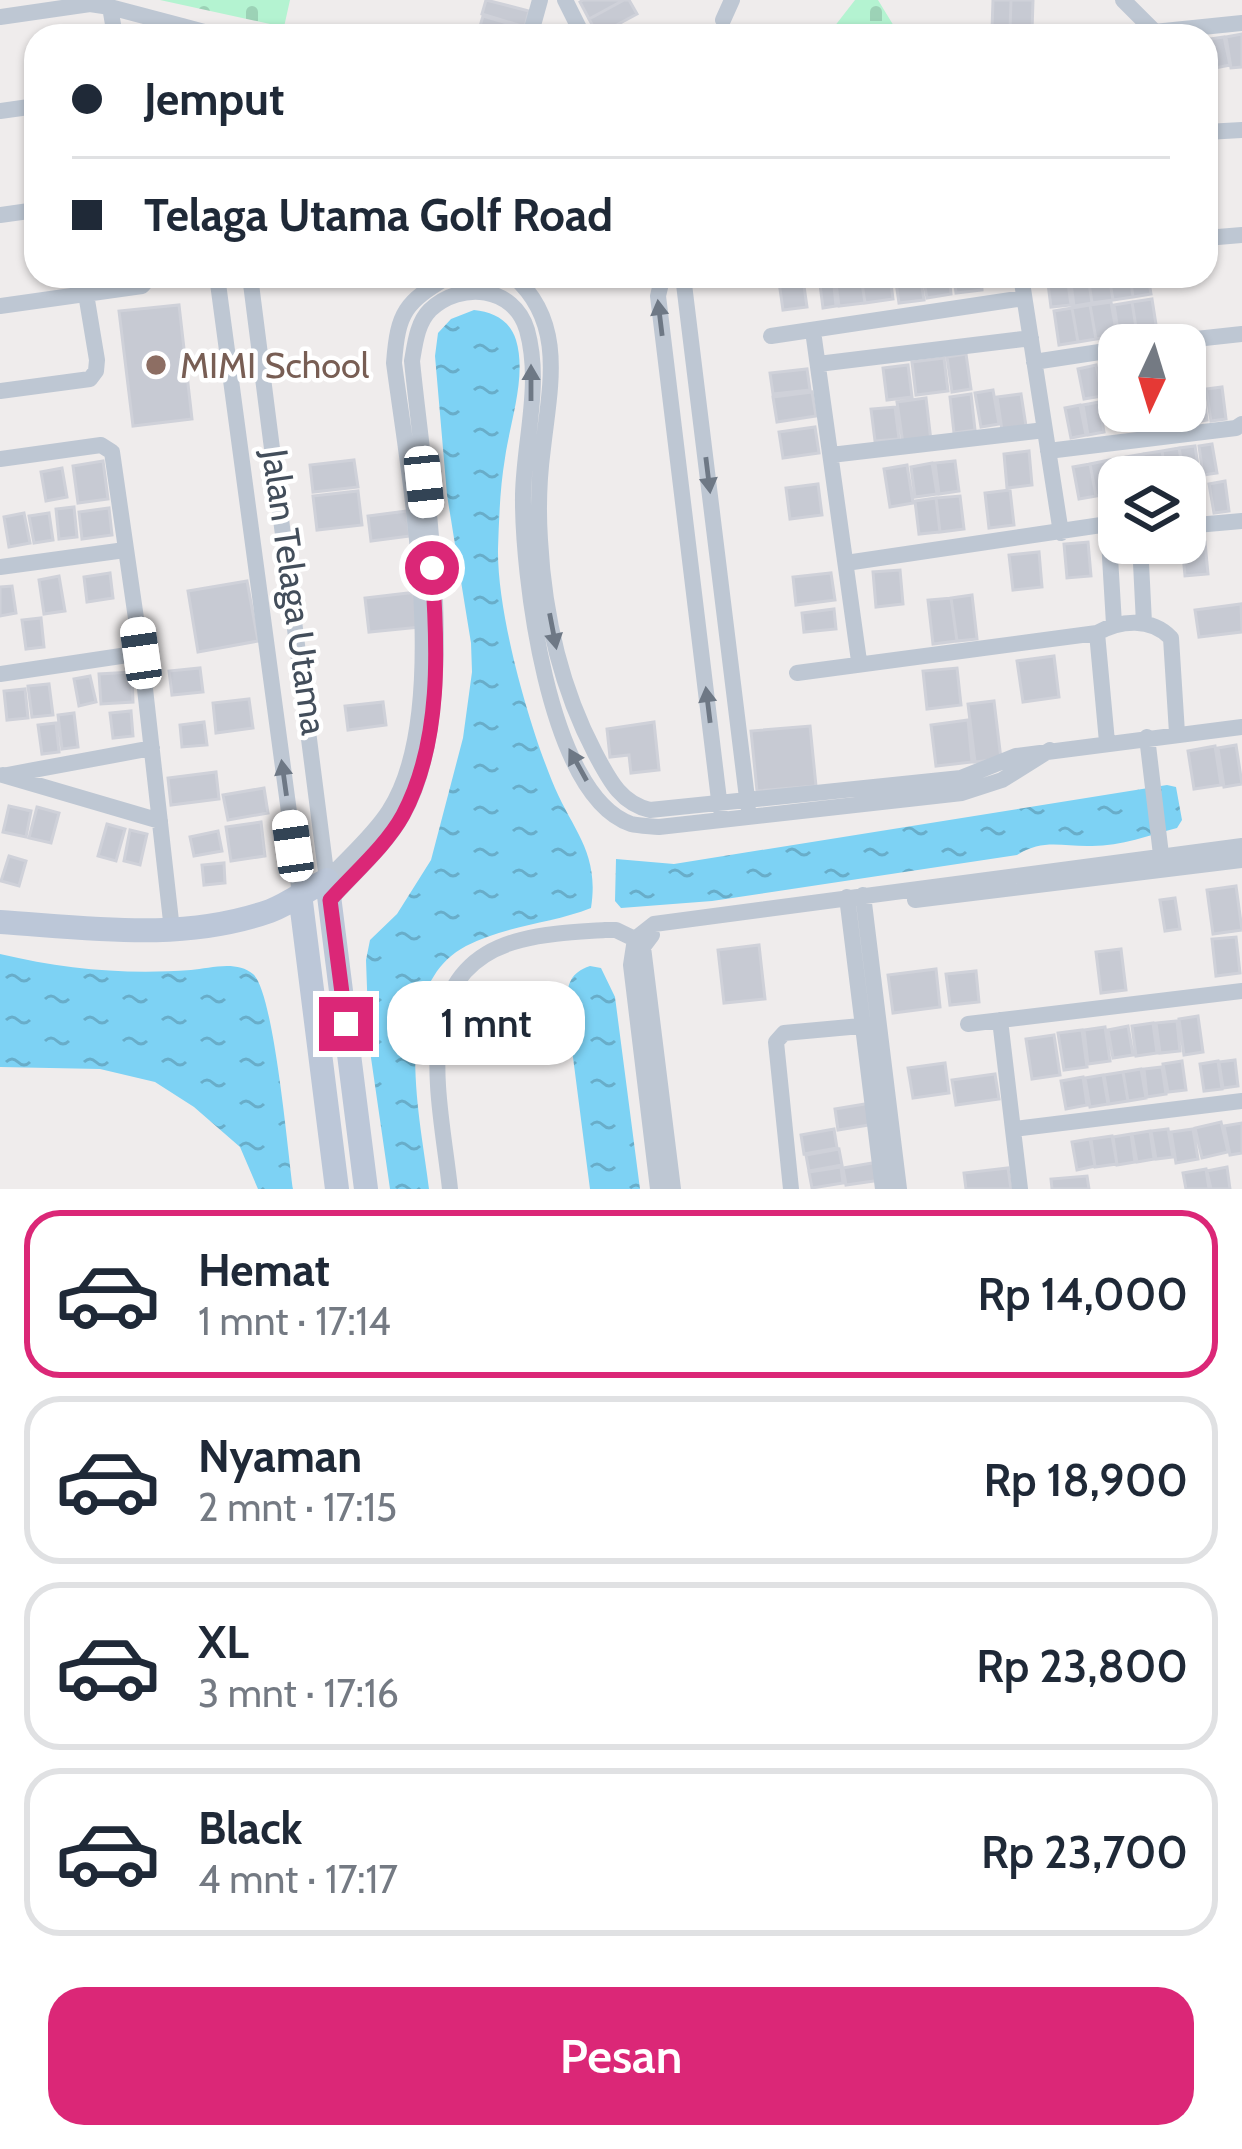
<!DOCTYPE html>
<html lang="id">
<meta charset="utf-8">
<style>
:root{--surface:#fff;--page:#f6f6f7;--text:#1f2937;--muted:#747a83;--line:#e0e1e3;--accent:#db2777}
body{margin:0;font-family:Cabin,sans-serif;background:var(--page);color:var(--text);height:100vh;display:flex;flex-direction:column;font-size:45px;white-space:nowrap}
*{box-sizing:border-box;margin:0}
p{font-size:39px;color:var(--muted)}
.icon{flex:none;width:66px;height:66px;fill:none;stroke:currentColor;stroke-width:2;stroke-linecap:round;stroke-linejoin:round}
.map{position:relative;height:1189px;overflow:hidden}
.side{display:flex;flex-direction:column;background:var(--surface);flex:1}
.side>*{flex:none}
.hud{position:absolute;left:24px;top:24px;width:1194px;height:264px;border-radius:36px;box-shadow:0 3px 9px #0004;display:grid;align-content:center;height:264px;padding:0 48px;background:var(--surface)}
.needle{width:78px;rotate:184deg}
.buttons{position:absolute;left:1098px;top:324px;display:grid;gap:24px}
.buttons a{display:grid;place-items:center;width:108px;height:108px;border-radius:24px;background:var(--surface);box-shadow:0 3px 9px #0004;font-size:60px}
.end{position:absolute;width:54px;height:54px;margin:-27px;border:15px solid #db2777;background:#fff;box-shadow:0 0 0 6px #fff}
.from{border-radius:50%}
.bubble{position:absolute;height:84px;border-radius:36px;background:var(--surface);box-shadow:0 3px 9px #0004;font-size:39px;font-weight:600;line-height:84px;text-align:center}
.car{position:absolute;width:36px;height:72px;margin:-36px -18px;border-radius:15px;box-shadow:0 0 9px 3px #0007;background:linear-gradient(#fff 24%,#345 0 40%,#fff 0 76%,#345 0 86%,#fff 0)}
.hud b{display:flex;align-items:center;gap:42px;height:114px;font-size:45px}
.hud b+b{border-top:3px solid var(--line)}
.hud i{width:30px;height:30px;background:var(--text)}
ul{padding:21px 0 0;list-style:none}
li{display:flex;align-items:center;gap:36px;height:168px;margin:0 24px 18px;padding:0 24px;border:6px solid var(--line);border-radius:36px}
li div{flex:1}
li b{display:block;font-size:45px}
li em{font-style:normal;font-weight:600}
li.active{border-color:var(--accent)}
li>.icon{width:108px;height:108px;stroke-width:1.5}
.cta{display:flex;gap:24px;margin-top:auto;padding:24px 48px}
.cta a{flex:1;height:138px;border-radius:36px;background:var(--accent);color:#fff;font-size:48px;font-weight:600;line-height:138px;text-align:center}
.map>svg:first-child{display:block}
</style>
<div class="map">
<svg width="1242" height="1189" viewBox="0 0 1242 1189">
<defs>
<pattern id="cemetery-stones" width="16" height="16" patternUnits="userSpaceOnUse" patternTransform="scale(3)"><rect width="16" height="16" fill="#b4f3d1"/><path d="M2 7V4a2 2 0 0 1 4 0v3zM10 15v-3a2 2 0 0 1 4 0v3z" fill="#9cd2b6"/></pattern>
<pattern id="water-ripples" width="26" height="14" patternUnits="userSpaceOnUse" patternTransform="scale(3)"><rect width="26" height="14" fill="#7dd2f4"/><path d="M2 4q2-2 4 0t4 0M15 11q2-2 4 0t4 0" fill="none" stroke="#68adc9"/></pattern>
</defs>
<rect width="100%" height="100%" fill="#efecec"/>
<path fill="url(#cemetery-stones)" d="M160,0H290L284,27Z
M855,0H878L900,36H827Z"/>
<path fill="url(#water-ripples)" d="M474,310C493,312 510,320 516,340C527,376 510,422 505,458C500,487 499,519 498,549C497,613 528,722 552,781C571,829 600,851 591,908C551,924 506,925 466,946C388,987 421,1119 429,1189H390L369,1044L366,960L370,940L397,914L431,860L463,738L472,672L471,643L447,495L435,356L438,333L451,319Z
M1167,785L1176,787L1182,820L1177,828C1150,835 1121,846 1092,846C1063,847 1044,838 1017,855L712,901L621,908L615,901L616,859L674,864Z
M0,954C64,969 125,975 191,970C210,968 237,960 253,974C274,992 288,1154 293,1189H258L240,1147L194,1107L155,1082L100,1069L0,1067Z
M590,966L601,968L615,997L640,1189H590L566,1003C568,983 570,973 590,966Z"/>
<path fill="#c7cad3" stroke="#cfd1d9" stroke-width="3" d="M486,0L529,11L525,27L482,14Z
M583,0H624L589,19L580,2Z
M624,0H629L637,14L598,35L589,19Z
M993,0H1011L1010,31L992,30Z
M1011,0H1033L1032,32L1010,31Z
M483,16L524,28L522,36L478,33Z
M1242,34V67L1231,68L1226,37Z
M1224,37L1230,65L1215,68L1210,39Z
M833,276L836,306L823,308L819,277Z
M835,276H861L865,303L839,306Z
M861,276H890L893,299L865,303Z
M895,276H920L924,300L899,303Z
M923,276H949L951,294L927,298Z
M954,276H981L982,290L956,293Z
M1047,276H1067L1071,305L1051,307Z
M1070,276H1088L1092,303L1074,306Z
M1088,276H1109L1113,300L1092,303Z
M1109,276H1130L1133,297L1113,300Z
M1130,276H1148L1151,294L1133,297Z
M803,279L807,307L783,310L779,282Z
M1152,299L1157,331L1137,334L1132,302Z
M1111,302L1117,336L1096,339L1090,305Z
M1132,302L1137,334L1119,337L1114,305Z
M179,305L192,419L133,426L119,311Z
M1090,305L1096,339L1078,342L1072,308Z
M1072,308L1078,342L1059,345L1054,311Z
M966,354L971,389L952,392L947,357Z
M944,358L948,391L916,395L912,362Z
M1116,364L1119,392L1105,394L1101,366Z
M908,365L912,397L887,400L883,368Z
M1096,365L1102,396L1084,399L1078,369Z
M807,369L810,390L773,394L770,373Z
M1222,387L1226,419L1211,421L1206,389Z
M993,390L999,424L981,427L975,393Z
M1203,391L1207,420L1195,422L1191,392Z
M812,392L816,416L777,422L773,397Z
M971,394L975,430L954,433L950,397Z
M1021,394L1026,426L1002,430L997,397Z
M926,398L931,441L903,444L897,402Z
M1119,398V411H1137L1139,428L1120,430L1116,399Z
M1099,402L1104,432L1088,435L1083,405Z
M1080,405L1086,435L1071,438L1065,408Z
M895,407L899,439L875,441L871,409Z
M815,427L819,453L783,458L779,432Z
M1212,444L1217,473L1203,475L1199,446Z
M1195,446L1200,478L1185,480L1179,448Z
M1179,448L1184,477H1166L1162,451Z
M1029,451L1032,485L1007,488L1004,454Z
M1162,451L1166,477H1147L1143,454Z
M1143,454L1147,477H1129L1126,457Z
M1126,457L1129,477H1119V492L1114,493L1109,460Z
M354,460L358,487L313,492L310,465Z
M1109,460L1114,493L1096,496L1090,464Z
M103,461L108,499L78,503L73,466Z
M955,461L959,491L939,494L935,463Z
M932,463L937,494L915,497L911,467Z
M1090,464L1096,496L1079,499L1073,467Z
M907,465L913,503L890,507L884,469Z
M62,468L67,497L46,501L41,472Z
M1225,481L1229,511L1214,513L1209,484Z
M818,484L822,515L790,519L786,488Z
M1010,490L1014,525L989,528L985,493Z
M358,491L362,525L317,530L313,496Z
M960,496L964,529L940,532L936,498Z
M936,498L940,532L919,534L915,501Z
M74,507L77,537L59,539L56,509Z
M109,508L112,535L82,539L79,512Z
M407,511L410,536L371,541L368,516Z
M24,513L30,543L9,547L4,517Z
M49,513L53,540L34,543L29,516Z
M1088,542L1091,576L1067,578L1064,544Z
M1205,542L1208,574L1185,576L1182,544Z
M1039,552L1042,587L1013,590L1009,555Z
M900,570L903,604L876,607L873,572Z
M110,573L113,598L87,602L84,577Z
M831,573L835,600L796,605L793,577Z
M59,576L65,611L44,614L39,580Z
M247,581L258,641L198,652L188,591Z
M12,586L16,613L0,616V587Z
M417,592L421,627L369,632L365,598Z
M972,595L977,639L957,641L951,598Z
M951,598L957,641L933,644L928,600Z
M1241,604L1242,632L1199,637L1195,610Z
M834,609L836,629L804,632L802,613Z
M41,618L44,647L26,649L22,620Z
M1054,656L1059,697L1023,702L1017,661Z
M200,668L203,692L172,695L169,671Z
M957,668L961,705L927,709L923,671Z
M132,672L133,702L101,704L99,674Z
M90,676L96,702L79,706L74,679Z
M49,684L53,715L32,717L28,686Z
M25,689L28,718L7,720L4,691Z
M249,699L253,728L216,733L213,703Z
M994,701L1001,759L975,762L968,704Z
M383,702L386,725L348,730L345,706Z
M131,711L133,736L113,738L110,713Z
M74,713L78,747L62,749L58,715Z
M968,720L972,762L936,766L931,725Z
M204,722L207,745L182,747L180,725Z
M654,722L659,770L631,773L629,755L610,757L607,729Z
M56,723L59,752L42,754L38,725Z
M810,726L816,786L757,791L751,731Z
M1236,745L1242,784L1224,787L1218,748Z
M1215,746L1221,785L1194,789L1188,751Z
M216,772L219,799L171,805L168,778Z
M264,788L268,813L228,820L223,795Z
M9,806L31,811L26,837L3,832Z
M37,807L59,813L51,843L29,838Z
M261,822L265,856L231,861L226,827Z
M107,824L125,829L116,861L98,856Z
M130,830L147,834L140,865L124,861Z
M218,831L222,851L194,856L190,837Z
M9,856L26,861L19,886L1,881Z
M224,863L225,883L204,885L202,865Z
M1236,886L1242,930L1213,934L1207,890Z
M1175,898L1180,929L1165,931L1160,900Z
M1236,937L1240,973L1216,976L1212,939Z
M759,945L765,999L724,1003L718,950Z
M1121,949L1126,990L1101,993L1096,952Z
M936,969L940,1007L893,1013L888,975Z
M976,971L979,1002L950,1005L946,974Z
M1198,1016L1203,1052L1184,1055L1179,1019Z
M1177,1021L1180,1051L1160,1053L1156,1023Z
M1153,1023L1157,1053L1136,1056L1132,1026Z
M1128,1026L1133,1055L1113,1058L1108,1030Z
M1105,1027L1110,1061L1088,1064L1084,1030Z
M1082,1030L1087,1067L1064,1070L1058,1033Z
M1054,1035L1060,1075L1032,1079L1026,1039Z
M1235,1060L1238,1086L1223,1088L1219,1062Z
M1182,1061L1186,1090L1168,1092L1163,1064Z
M1218,1061L1222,1089L1204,1091L1200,1064Z
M945,1063L949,1093L913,1098L908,1068Z
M1162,1067L1166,1094L1147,1097L1144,1069Z
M1141,1069L1146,1098L1128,1101L1123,1072Z
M1123,1072L1128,1101L1109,1104L1104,1075Z
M995,1074L999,1099L956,1105L952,1080Z
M1103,1075L1108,1104L1090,1107L1085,1078Z
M1083,1077L1087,1105L1066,1109L1061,1081Z
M871,1103L875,1124L838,1130L835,1109Z
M1221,1122L1228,1152L1202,1158L1195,1128Z
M1242,1123V1153L1230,1155L1224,1126Z
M834,1129L837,1148L804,1154L801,1135Z
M1168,1129L1173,1157L1156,1159L1151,1131Z
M1193,1129L1198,1159L1176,1163L1171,1132Z
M1150,1131L1154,1159L1137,1162L1132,1134Z
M1131,1134L1135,1162L1117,1165L1113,1137Z
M1112,1136L1117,1164L1095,1167L1091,1139Z
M1090,1139L1095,1166L1077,1170L1072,1142Z
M839,1149L842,1165L809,1171L806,1155Z
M878,1162L881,1180L846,1185L843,1168Z
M841,1167L843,1183L812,1188L809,1172Z
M1227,1167L1230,1189H1211L1207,1171Z
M1008,1168L1011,1189H966L964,1173Z
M1206,1169L1209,1189H1186L1183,1173Z
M1087,1176L1089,1189H1052L1051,1179Z"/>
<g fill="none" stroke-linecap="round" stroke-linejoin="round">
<path stroke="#bec7d3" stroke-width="16" d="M565,0L583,36
M1123,0L1155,32
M110,7L182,26
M0,17L90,4L110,7L115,36
M723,20L732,0
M183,35L182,26L219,36
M530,36L540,0
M1115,36L1242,23
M0,111L36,106
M1206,132L1242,130
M0,215L36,210
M1206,238L1242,235
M217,276L300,894
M250,276L327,880
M513,276C566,322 550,386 543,448C539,478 538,510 540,540C544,614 561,688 595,753C609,779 620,803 650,810L961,778L1016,756L1242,727
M667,276L662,279L658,296L720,808
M683,276L748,806
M1021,276L1061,533
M0,306L142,286L151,276
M813,331L859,661
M771,336L1024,298
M1141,345L1242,334
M1034,362L1119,349
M818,364L1031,338
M0,391L90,379L96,371L97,360L86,294
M1048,451L1236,428L1242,424
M831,455L1045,430
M0,459L101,445L112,452L141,653L172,930
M1108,524L1114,624
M1185,526L1242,521
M1140,543L1144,623
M846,563L1108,524L1119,525
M0,567L125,550
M1097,633L1107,742
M797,673L1097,633C1120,620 1151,617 1171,638L1177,733
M0,674L141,653
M1147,737L1162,863
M3,775L160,821
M7,775L152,748
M327,880C347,858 373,836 389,811C453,713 409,476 394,363C398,311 405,303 449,276
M863,895L899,1189
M847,897L883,1189
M330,900C353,874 385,846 402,816C464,709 424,483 412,361C415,344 417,323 430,310C461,281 514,286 527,330C542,384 524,441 523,495C522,570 547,795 631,824C639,826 650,826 659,827L962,793L1002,780L1050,750
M915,900L1242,860
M652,935L643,947L673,1189
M1000,1020L1020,1189
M968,1024L1242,991
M1014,1129L1242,1101
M450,1189C441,1101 404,969 521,940C548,933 577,932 605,930H616L643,943
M658,1189L631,965L635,939L654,924L1242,846
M791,1189L776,1042L784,1033L872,1025"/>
<path stroke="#bcc7d8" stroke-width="24" d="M300,894L337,1189
M0,922C90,928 182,942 270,911C289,904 308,889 327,880L366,1189"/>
</g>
<defs><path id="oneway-solid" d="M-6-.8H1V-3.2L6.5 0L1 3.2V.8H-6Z" transform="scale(3)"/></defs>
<g fill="#6e7885">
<use href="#oneway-solid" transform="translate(660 318) rotate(-97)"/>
<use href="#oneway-solid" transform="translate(531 383) rotate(-90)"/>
<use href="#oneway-solid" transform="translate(708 475) rotate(83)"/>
<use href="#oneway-solid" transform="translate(553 631) rotate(79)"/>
<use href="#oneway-solid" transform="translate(708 705) rotate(-97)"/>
<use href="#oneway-solid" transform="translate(578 765) rotate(-119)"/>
<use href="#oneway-solid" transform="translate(284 778) rotate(-98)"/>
</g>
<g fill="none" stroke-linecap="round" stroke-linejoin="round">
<path stroke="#db2777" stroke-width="15" d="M346,1024L330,900C353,874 386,846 403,815C442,742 438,647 432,568"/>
</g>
<circle fill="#8d6e63" stroke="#fff" stroke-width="4.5" cx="156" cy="365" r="12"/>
<g text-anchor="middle" stroke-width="9" stroke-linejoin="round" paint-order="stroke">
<g font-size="36" fill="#785e54" stroke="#fff" text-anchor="start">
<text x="180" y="378">MIMI School</text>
</g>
<g font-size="36" fill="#434e5b" stroke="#fff">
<text transform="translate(295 592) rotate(82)" y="13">Jalan Telaga Utama</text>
</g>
</g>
</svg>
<div class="buttons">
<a><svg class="needle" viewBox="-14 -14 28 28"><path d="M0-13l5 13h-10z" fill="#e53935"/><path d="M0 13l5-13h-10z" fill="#747a83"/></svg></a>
<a><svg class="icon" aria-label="layers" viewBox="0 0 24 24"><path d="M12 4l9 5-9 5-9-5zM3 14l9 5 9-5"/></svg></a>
</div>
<i class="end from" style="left:432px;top:568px"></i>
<i class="end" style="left:346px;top:1024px"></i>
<div class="bubble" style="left:387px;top:981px;width:198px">1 mnt</div>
<i class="car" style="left:424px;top:482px;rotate:174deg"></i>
<i class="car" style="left:141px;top:653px;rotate:352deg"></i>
<i class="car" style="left:293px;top:846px;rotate:352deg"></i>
<div class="hud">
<b><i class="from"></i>Jemput</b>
<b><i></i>Telaga Utama Golf Road</b>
</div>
</div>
<section class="side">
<ul>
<li class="active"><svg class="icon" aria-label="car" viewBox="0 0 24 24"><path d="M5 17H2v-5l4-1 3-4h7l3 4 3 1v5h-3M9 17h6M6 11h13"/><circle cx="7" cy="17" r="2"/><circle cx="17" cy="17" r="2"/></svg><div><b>Hemat</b><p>1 mnt · 17:14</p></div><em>Rp 14,000</em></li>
<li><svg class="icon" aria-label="car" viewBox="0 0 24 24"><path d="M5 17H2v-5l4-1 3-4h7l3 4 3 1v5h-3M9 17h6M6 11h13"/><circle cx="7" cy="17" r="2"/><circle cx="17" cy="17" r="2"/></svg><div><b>Nyaman</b><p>2 mnt · 17:15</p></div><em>Rp 18,900</em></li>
<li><svg class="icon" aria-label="car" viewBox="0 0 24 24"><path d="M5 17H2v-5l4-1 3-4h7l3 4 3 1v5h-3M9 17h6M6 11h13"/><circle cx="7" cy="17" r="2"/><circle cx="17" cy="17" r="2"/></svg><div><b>XL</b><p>3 mnt · 17:16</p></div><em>Rp 23,800</em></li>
<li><svg class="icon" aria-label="car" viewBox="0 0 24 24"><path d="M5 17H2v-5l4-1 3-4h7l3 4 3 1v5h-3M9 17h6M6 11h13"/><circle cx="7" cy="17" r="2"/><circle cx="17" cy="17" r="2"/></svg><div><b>Black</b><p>4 mnt · 17:17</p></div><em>Rp 23,700</em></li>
</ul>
<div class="cta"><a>Pesan</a></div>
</section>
